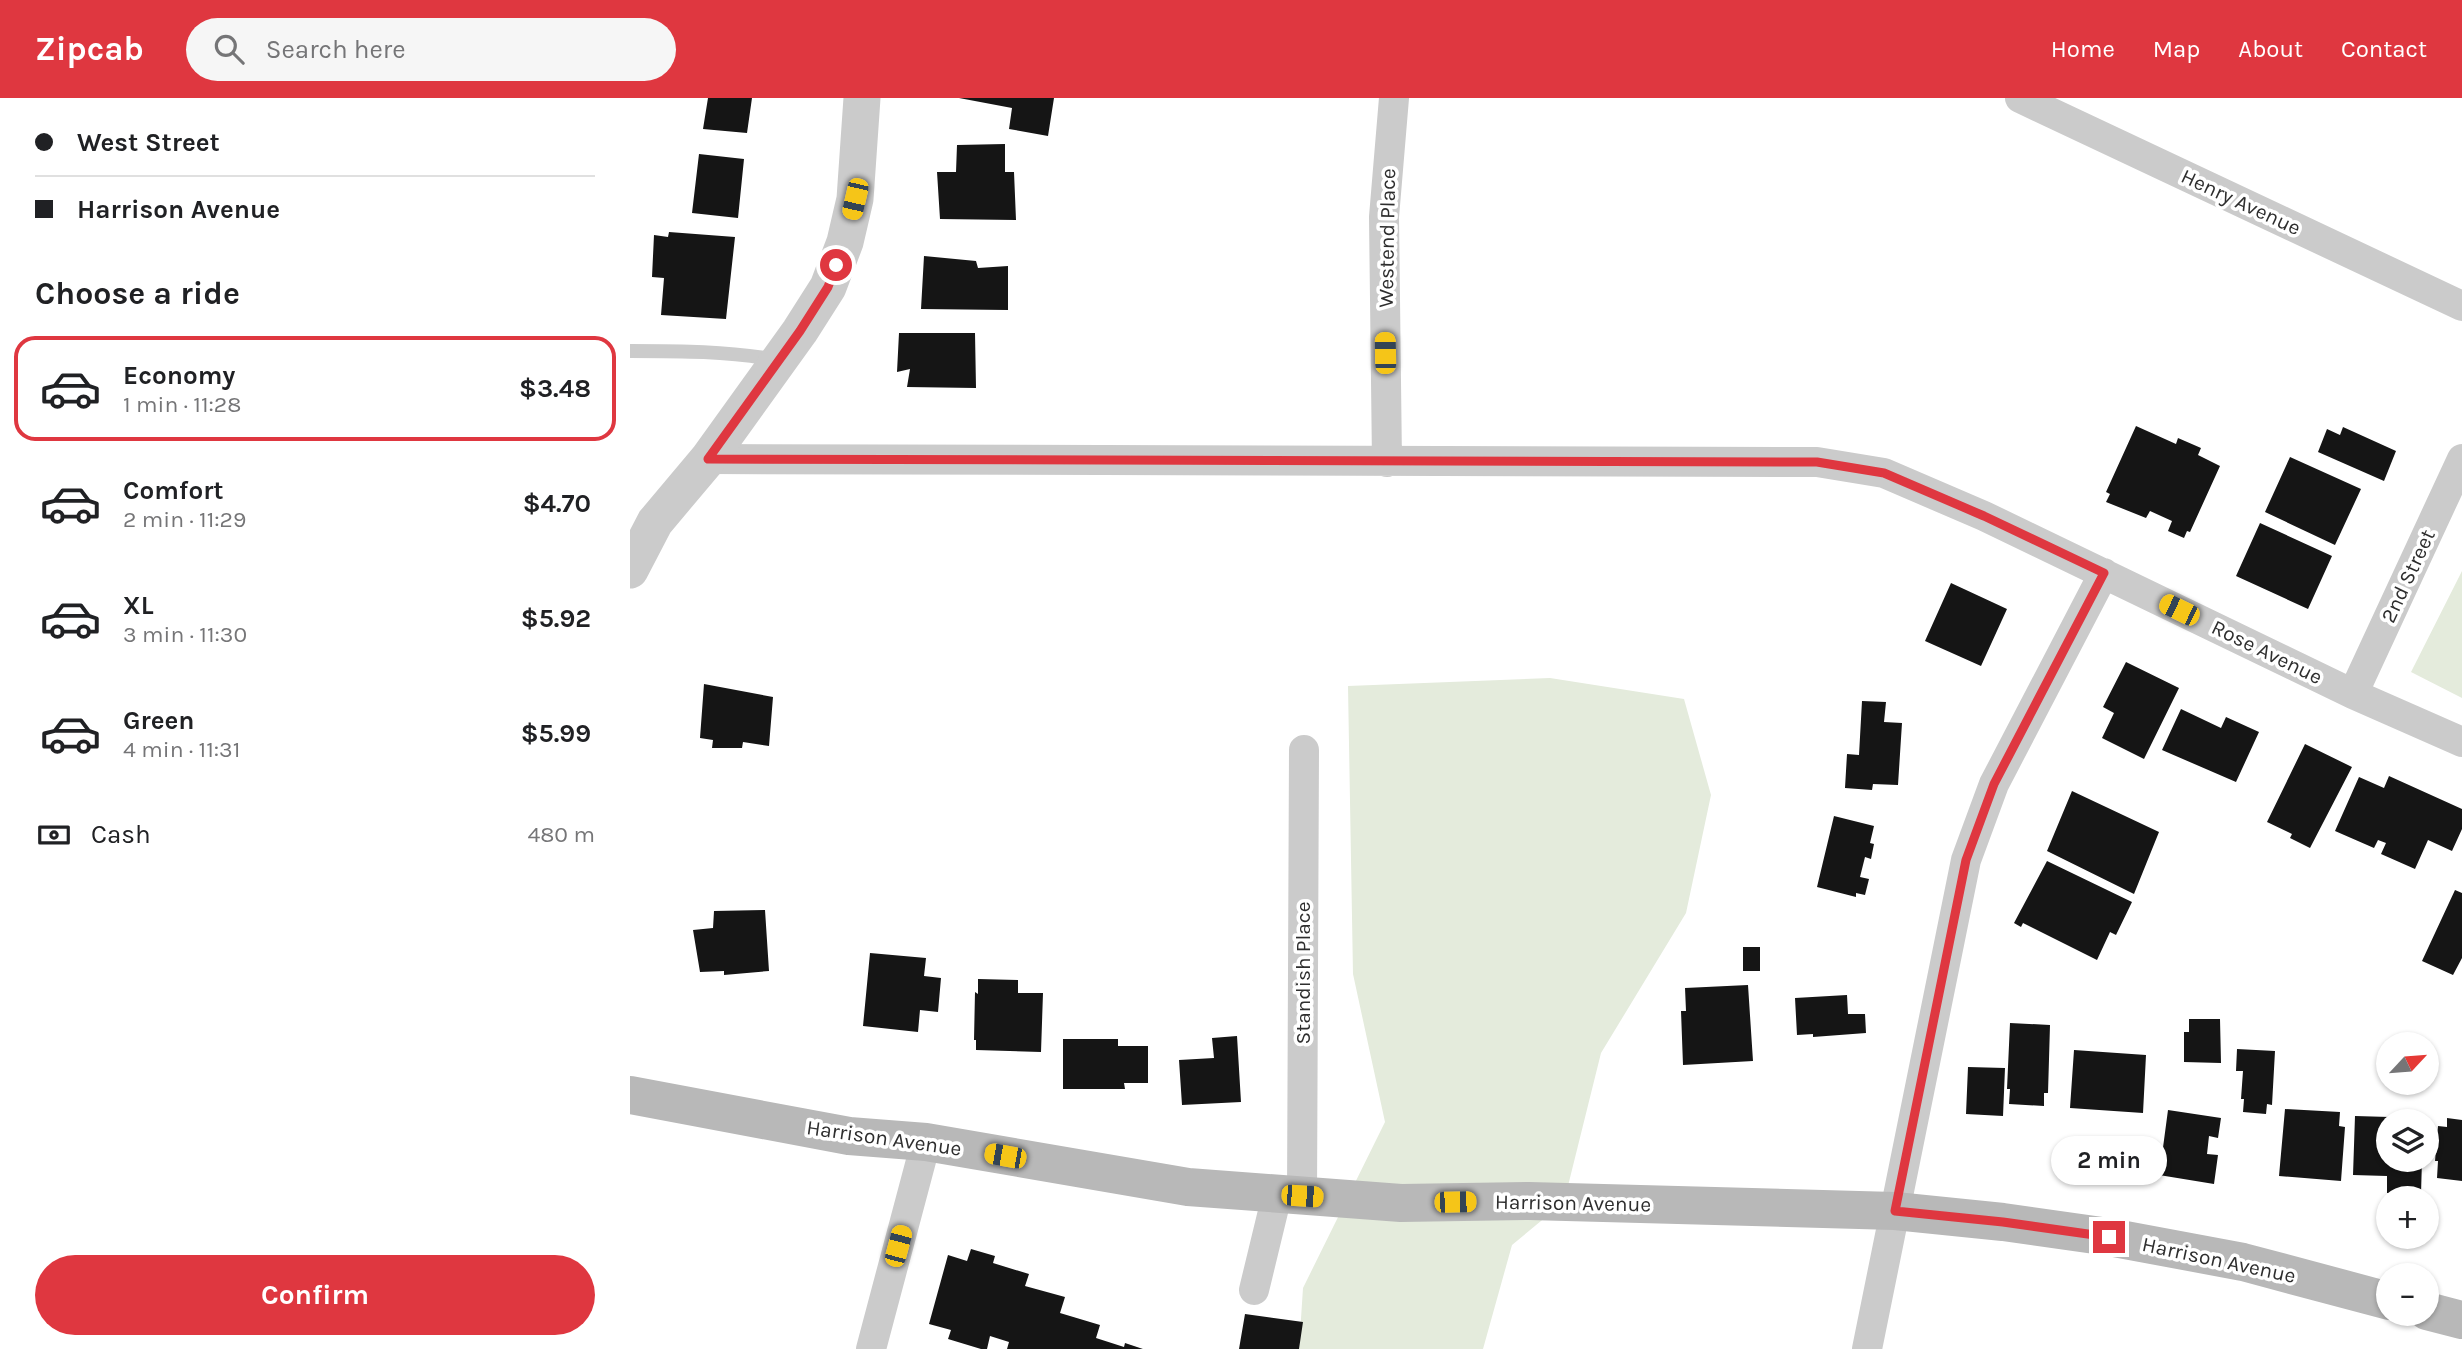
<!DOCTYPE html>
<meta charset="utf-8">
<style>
:root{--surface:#fff;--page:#f6f6f6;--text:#202124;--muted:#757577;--line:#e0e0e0;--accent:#df3740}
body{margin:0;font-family:Karla,sans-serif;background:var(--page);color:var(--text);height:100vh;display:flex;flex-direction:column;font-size:26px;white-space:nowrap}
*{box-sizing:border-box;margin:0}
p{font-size:23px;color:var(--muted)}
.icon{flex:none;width:38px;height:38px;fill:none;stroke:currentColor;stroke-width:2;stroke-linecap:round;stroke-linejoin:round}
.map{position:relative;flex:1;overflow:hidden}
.details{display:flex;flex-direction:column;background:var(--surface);width:630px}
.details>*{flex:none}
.hud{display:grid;align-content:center;height:154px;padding:0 35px;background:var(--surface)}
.needle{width:46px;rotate:64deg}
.fabs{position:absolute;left:1746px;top:934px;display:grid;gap:14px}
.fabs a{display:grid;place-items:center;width:63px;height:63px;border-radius:50%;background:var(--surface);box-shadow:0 2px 5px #0004;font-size:35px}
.end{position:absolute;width:32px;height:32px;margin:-16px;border:9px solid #df3740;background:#fff;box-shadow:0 0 0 4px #fff}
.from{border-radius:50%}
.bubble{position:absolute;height:49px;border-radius:24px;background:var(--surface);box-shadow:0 2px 5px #0004;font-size:23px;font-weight:700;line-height:49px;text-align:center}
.car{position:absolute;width:21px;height:42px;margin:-21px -10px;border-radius:9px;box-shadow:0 0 5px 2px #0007;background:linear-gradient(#f5c518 24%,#345 0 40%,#f5c518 0 76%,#345 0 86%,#f5c518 0)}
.hud b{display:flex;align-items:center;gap:24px;height:66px;font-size:26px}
.hud b+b{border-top:2px solid var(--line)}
.hud i{width:18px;height:18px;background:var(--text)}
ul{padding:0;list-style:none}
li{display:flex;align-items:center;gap:21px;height:105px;margin:0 14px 10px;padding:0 21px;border:4px solid transparent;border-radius:21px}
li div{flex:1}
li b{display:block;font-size:26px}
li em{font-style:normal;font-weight:700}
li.selected{border-color:var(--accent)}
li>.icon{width:63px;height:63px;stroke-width:1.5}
h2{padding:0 35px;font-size:32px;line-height:84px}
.pay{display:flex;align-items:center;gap:18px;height:77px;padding:0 35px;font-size:26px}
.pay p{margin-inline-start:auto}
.cta{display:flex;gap:14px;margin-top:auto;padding:14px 35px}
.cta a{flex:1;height:80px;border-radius:42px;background:var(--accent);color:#fff;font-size:28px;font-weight:700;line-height:80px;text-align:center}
header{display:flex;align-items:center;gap:42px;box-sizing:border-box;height:98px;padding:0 35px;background:var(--accent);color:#fff}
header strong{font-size:33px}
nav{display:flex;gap:38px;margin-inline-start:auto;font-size:24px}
.search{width:490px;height:63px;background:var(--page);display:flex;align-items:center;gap:18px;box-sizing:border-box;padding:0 24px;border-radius:38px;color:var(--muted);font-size:26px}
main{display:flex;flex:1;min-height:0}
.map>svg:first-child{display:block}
</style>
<header>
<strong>Zipcab</strong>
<div class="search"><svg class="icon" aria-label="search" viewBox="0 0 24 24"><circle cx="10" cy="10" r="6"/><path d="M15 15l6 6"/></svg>Search here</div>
<nav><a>Home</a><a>Map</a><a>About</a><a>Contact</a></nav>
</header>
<main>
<section class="details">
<div class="hud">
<b><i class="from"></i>West Street</b>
<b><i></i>Harrison Avenue</b>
</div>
<h2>Choose a ride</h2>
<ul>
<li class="selected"><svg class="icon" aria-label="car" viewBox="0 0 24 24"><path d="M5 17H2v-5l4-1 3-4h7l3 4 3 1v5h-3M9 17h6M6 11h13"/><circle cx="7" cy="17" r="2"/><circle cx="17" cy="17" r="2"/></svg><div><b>Economy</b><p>1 min · 11:28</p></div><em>$3.48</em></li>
<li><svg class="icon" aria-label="car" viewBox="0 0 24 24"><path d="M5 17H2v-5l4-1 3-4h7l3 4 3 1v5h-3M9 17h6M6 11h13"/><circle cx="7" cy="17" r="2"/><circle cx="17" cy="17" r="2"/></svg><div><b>Comfort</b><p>2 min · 11:29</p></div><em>$4.70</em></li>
<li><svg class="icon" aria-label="car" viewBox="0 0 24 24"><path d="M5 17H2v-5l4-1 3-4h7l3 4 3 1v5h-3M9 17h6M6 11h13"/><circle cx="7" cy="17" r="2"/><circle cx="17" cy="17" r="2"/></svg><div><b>XL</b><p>3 min · 11:30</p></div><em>$5.92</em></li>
<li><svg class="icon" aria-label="car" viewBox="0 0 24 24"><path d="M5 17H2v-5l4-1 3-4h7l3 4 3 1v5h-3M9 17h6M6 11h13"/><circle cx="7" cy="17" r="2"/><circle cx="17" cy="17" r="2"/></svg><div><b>Green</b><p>4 min · 11:31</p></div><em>$5.99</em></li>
</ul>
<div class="pay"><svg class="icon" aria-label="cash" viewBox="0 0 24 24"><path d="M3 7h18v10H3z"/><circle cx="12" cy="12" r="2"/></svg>Cash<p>480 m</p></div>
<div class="cta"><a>Confirm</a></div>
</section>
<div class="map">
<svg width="1832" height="1251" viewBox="0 0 1832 1251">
<rect width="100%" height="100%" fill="#fff"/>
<path fill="#e4ebdc" d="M1832,473V600L1781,574Z
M920,580L1054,601L1081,697L1056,815L971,955L934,1104L882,1147L853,1251H669L673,1190L755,1024L723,876L718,588Z"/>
<path fill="#151515" d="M78,0H122L117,35L73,31Z
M329,0H424L418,38L379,31L382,10Z
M375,46V74H384L386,122L310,121L307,74H326L327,47Z
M69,56L114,61L108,120L62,115Z
M39,134L105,139L96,221L31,217L34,180L22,179L24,137L38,139Z
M294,158L346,163L348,170L378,168V212L291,211Z
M269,235H345L346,290L277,289L280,271L267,274Z
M1506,328L1546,346L1548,340L1571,350L1568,357L1590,368L1560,434L1557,433L1554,440L1538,433L1542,423L1520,413L1516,420L1476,404L1480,396L1476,394Z
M1713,329L1766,353L1754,383L1688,354L1697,331L1710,337Z
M1660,359L1731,391L1705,447L1635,414Z
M1630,425L1702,458L1678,511L1606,478Z
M1321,485L1377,511L1351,568L1295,543Z
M1496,564L1549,590L1514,661L1472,640L1484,615L1473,609Z
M74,586L143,599L139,648L113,644L112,650H82L83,642L70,640Z
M1232,603L1256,604L1254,624L1272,625L1268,687L1243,686L1242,692L1215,690L1217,656L1229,657Z
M1551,611L1591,630L1596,619L1629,634L1606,684L1532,652Z
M1675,646L1722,669L1680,750L1660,740L1662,736L1637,724Z
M1759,678L1832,711V731L1822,753L1798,742L1785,771L1751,756L1756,745L1748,742L1744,750L1705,733L1729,679L1754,690Z
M1442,693L1529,734L1504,796L1417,753Z
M1204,718L1244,728L1240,745L1244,746L1241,761L1235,759L1230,779L1239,781L1235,797L1226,795V799L1187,789Z
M1417,763L1502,804L1486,837L1480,834L1467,862L1393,825L1391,829L1384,825Z
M1825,792L1832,795V860L1823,877L1792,863Z
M135,812L139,873L94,877V873L70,874L63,832L83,830L84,813Z
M1113,849H1130V873H1113Z
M240,855L296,860L294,878L311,880L308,914L290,912L288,934L233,928Z
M348,881L388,882V895H413L411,954L346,952V942H344L345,894L348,896Z
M1118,887L1123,963L1053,967L1051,913H1056L1055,890Z
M1217,897L1218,916H1235L1236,935L1183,939V936L1167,937L1165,900Z
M1559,921H1590L1591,965L1554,964V934H1559Z
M1380,925L1420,927L1418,995H1414V1008L1379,1006L1380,991H1377Z
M607,938L611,1004L552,1007L549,962L584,960L582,940Z
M433,941H488V948H518V985H494L495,991H433Z
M1607,951L1645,953L1642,1007L1637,1006L1636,1016L1613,1014L1614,1001H1611L1613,973H1606Z
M1444,952L1516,957L1513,1015L1440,1010Z
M1338,969L1375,970L1373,1018L1336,1016Z
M1655,1011L1710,1014L1709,1028L1715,1029L1711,1083L1649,1078Z
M1538,1012L1591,1020L1588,1040L1579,1038L1577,1056L1588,1057L1584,1086L1529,1077L1531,1066L1527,1065L1528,1056L1532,1057Z
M1725,1018L1794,1020L1793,1024H1759V1062H1792L1791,1096L1757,1095V1078L1723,1077Z
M1817,1020L1832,1022V1083L1807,1080L1808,1063H1805L1808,1028L1817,1029Z
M341,1151L365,1158L363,1165L399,1176L395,1188L435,1199L430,1215L470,1227L466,1240L494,1249L495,1245L513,1251H377L379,1244L360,1238L357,1251H351L318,1241L321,1232L299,1226L318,1157L337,1163Z
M615,1216L673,1224L669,1251H609Z"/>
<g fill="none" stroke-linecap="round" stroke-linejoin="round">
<path stroke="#cbcbcb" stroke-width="14" d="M0,253C50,253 98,253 147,262"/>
<path stroke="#cbcbcb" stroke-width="30" d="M1390,0L1832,208
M78,361L1187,364L1254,375L1354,418L1723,596L1832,644
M757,364L754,119L764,0
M1723,596L1832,361
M672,1098L674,652
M624,1192L647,1097
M241,1251L296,1044
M1237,1251L1336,762L1364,686L1474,475"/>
<path stroke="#cbcbcb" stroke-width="37" d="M0,472L25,424L78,361L170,233L198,189L215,144L225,101L232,0"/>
<path stroke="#b8b8b8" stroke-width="38" d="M0,997L219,1038L296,1044L558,1089L771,1105L899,1103L1265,1113L1373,1124L1479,1139L1613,1164L1759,1203
M1797,1213L1832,1222"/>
</g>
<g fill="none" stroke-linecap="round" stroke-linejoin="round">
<path stroke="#df3740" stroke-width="9" d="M206,167L198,189L170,233L78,361L1187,364L1254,375L1354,418L1474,475L1364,686L1336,762L1265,1113L1373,1124L1479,1139"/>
</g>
<g text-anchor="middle" stroke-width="7" stroke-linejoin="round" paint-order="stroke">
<g font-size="21" fill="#2e2e2e" stroke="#fff">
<text transform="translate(1611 104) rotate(25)" y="7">Henry Avenue</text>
<text transform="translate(757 140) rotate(-89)" y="7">Westend Place</text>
<text transform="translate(1778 478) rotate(-65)" y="7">2nd Street</text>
<text transform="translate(1637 554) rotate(26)" y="7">Rose Avenue</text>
<text transform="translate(673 875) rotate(-90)" y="7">Standish Place</text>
<text transform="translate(254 1040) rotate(8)" y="7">Harrison Avenue</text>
<text transform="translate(943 1105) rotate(1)" y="7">Harrison Avenue</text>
<text transform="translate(1589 1162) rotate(12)" y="7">Harrison Avenue</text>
</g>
</g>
</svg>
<div class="fabs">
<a><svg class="needle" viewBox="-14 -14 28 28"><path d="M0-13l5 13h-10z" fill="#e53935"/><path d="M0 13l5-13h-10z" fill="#757577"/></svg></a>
<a><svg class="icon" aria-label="layers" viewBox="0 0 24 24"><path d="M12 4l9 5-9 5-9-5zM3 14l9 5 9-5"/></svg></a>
<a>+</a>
<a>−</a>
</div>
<i class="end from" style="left:206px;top:167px"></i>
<i class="end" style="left:1479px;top:1139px"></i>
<div class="bubble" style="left:1421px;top:1038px;width:116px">2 min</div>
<i class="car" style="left:225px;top:101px;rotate:193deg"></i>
<i class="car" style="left:755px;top:255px;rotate:359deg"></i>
<i class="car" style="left:1549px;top:512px;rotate:296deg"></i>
<i class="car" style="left:375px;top:1058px;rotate:280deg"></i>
<i class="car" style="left:672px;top:1098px;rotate:94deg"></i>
<i class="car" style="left:825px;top:1104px;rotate:89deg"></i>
<i class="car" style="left:268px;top:1148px;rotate:15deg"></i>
</div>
</main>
